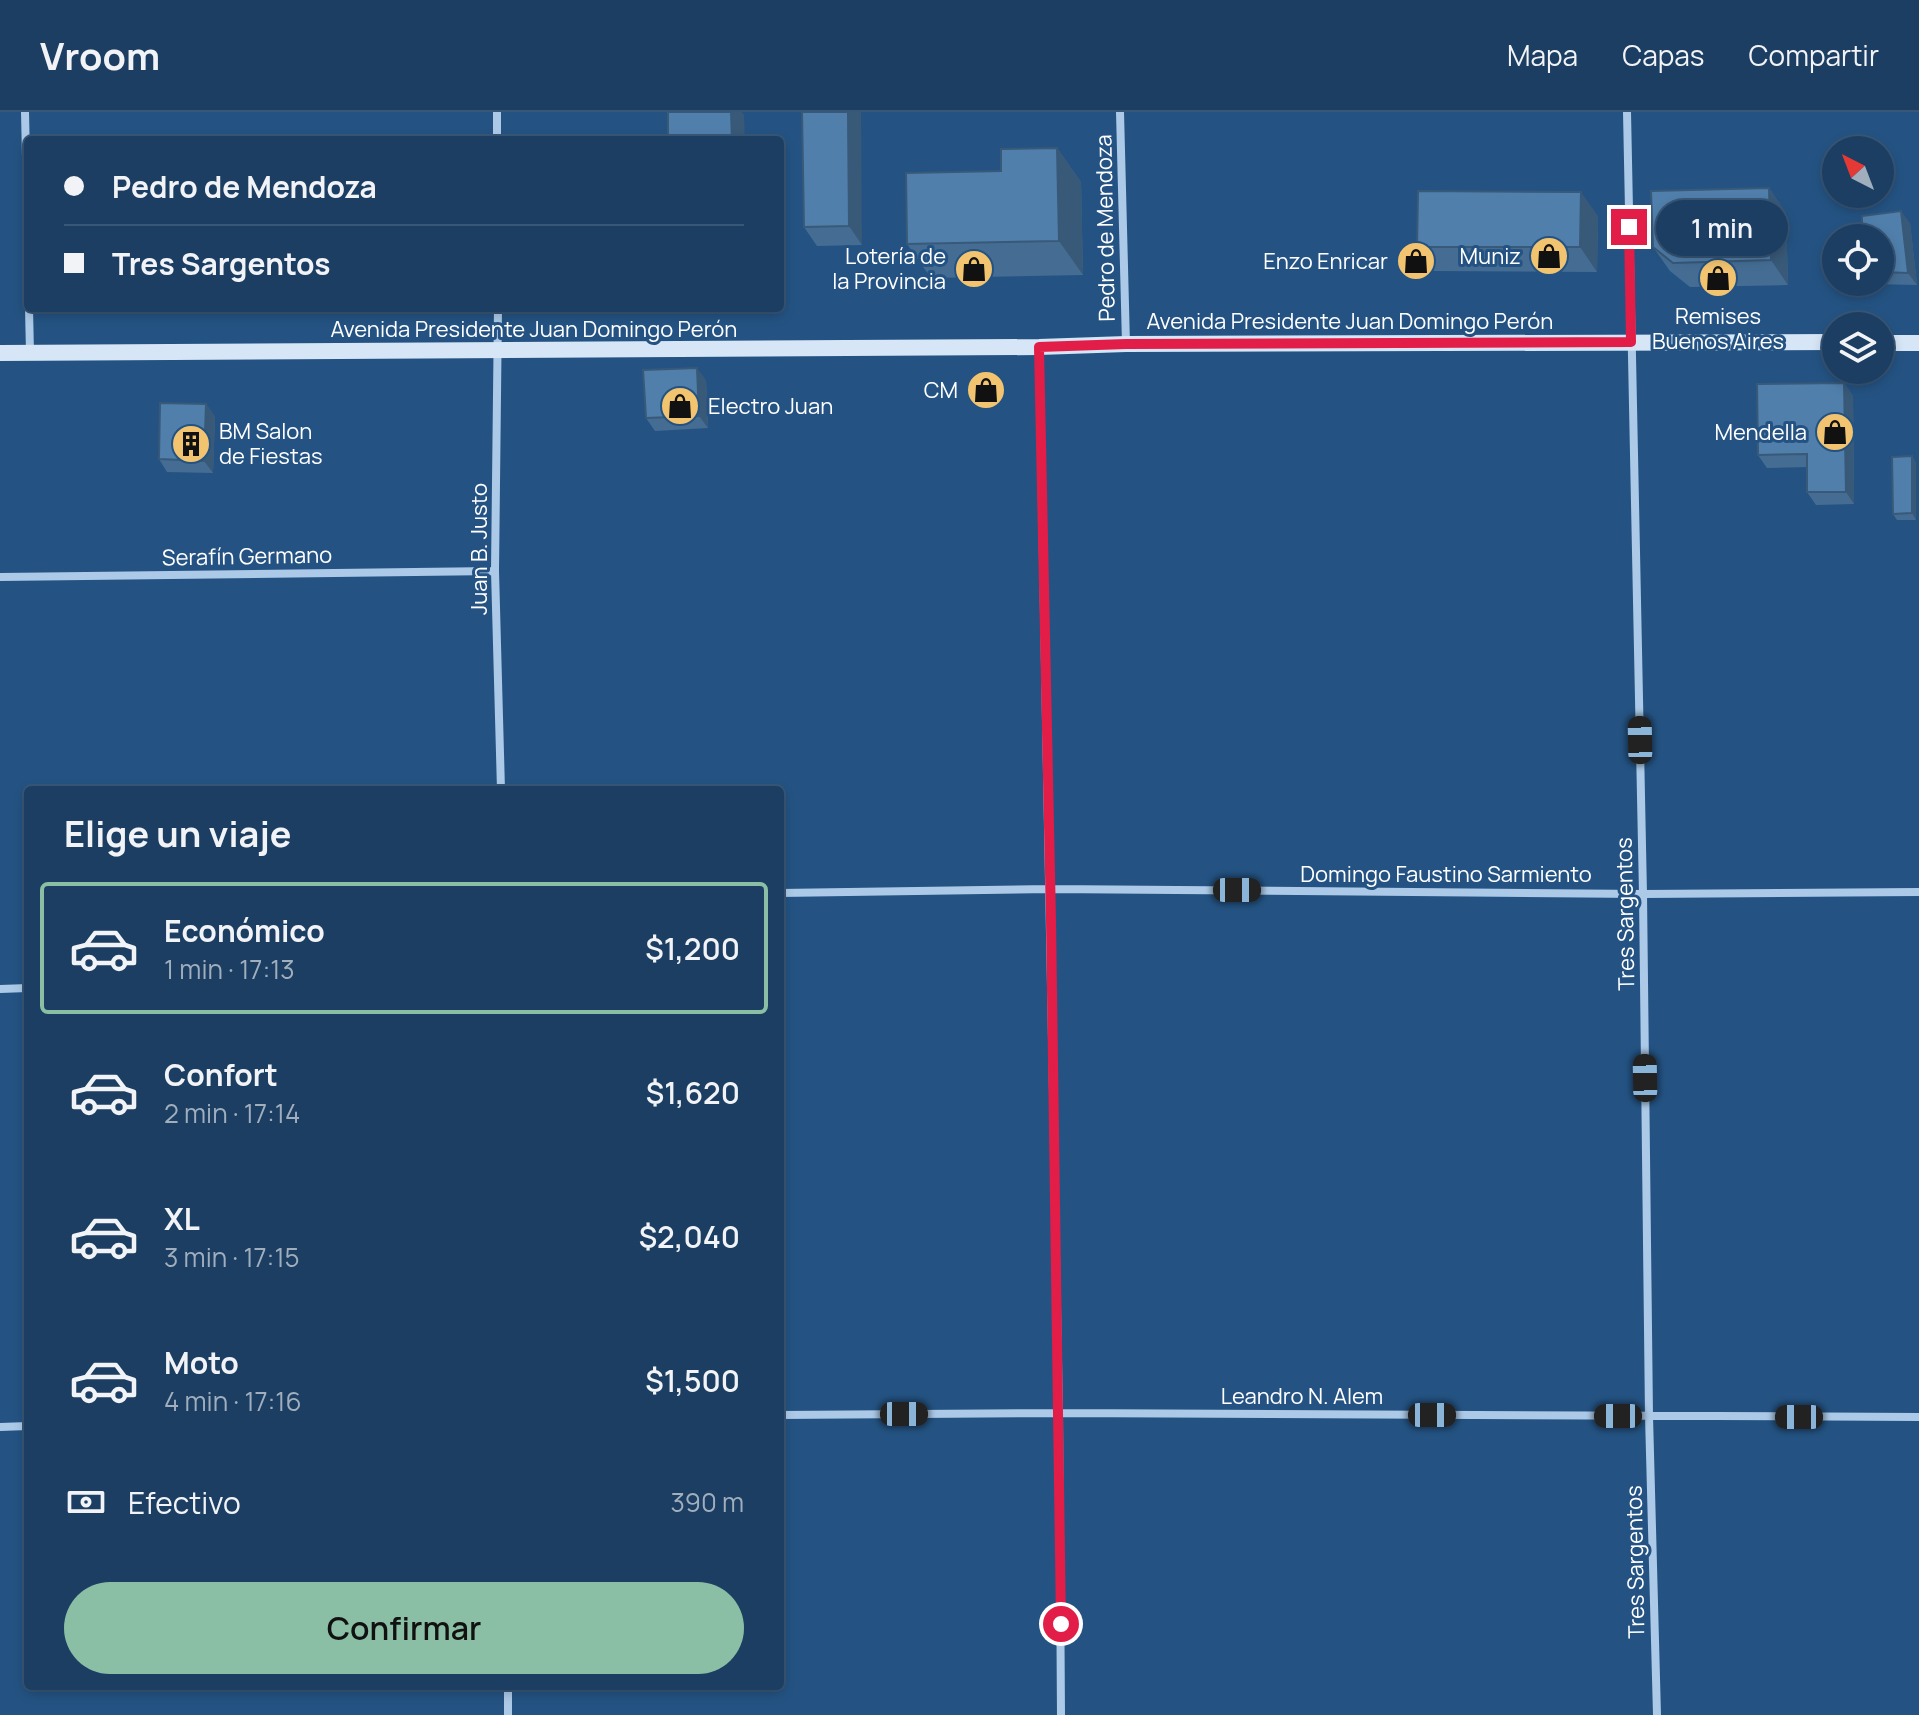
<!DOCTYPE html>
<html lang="es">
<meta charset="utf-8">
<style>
:root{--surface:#1b3e62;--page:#28496b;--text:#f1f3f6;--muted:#a0aebe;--line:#395777;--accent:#8abfa5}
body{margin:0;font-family:Manrope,sans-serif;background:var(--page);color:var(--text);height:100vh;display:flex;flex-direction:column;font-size:30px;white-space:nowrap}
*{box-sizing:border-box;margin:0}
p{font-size:26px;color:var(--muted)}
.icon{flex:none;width:44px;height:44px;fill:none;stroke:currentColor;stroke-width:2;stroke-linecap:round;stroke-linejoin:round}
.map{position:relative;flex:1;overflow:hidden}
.details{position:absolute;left:24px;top:674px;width:760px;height:904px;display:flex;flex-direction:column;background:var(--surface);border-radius:8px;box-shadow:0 4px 12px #0003,0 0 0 2px var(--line)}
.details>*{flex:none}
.banner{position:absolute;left:24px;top:24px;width:760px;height:176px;border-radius:8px;box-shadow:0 4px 12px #0003,0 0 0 2px var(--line);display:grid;align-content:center;height:176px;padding:0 40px;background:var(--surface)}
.needle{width:52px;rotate:318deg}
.tools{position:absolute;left:1822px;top:24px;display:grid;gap:16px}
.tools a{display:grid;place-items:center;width:72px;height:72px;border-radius:50%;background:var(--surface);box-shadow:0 4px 12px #0003,0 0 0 2px var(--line);font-size:40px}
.end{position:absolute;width:36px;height:36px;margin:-18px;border:10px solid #e11d48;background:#fff;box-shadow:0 0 0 4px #fff}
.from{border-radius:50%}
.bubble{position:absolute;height:56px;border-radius:28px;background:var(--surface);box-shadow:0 4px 12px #0003,0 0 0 2px var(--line);font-size:26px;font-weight:600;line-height:56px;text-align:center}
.car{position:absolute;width:24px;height:48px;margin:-24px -12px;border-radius:10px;box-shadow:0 0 6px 2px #0007;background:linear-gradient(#222 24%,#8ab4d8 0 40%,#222 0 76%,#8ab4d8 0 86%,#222 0)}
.banner b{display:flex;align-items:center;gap:28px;height:76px;font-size:30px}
.banner b+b{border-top:2px solid var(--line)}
.banner i{width:20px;height:20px;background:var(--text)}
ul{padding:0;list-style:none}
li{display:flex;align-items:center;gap:24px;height:132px;margin:0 16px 12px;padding:0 24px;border:4px solid transparent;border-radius:8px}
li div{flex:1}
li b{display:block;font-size:30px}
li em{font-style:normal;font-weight:600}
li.on{border-color:var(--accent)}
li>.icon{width:72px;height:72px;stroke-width:1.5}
h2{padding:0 40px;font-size:36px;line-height:96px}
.pay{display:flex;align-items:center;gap:20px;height:88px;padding:0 40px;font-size:30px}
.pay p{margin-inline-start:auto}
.primary-button{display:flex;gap:16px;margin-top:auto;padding:16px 40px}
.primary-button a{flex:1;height:92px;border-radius:48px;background:var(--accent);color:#111;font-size:32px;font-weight:600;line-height:92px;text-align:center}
header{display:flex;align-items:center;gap:48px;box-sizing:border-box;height:112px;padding:0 40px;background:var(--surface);border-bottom:2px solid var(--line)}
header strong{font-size:38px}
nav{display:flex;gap:44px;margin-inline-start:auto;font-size:28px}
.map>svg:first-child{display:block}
</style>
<header>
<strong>Vroom</strong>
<nav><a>Mapa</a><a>Capas</a><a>Compartir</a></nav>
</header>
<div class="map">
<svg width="1919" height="1603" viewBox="0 0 1919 1603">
<rect width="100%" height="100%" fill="#245383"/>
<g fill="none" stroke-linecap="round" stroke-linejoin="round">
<path stroke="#accae8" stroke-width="8" d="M25,0L28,136
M497,0V28
M1120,0L1126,232
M1627,0L1643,782L1649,1304L1657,1603
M29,196L30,241
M498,196L495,459L501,678
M1039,235L1059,1301L1061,1603
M0,465L495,459
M780,781L1050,777L1643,782L1919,780
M0,877L28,876
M780,1303L1059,1301L1919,1305
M0,1315L28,1314
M508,1603V1574"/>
<path stroke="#d6e6f6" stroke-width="16" d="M1880,231H1919
M0,241L1039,235L1126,232L1836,230"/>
</g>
<path fill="#456d94" d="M802,0L862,133L817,134L804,115Z
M1057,36L1081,70L1083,163L931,166L907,132L1001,59Z
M1769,76L1786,101L1788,173L1690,175L1670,159L1653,135Z
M1598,104L1597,160L1434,159L1417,135Z
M1910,111L1917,173L1871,172L1870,170H1880V126Z
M706,268L708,316L655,319L646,306Z
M1844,271L1853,284L1854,392L1816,393L1807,380V355L1767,356L1758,343Z
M206,292L215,305L213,361L167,360L159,347Z
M1912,344L1916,351V408H1897L1893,402Z"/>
<path fill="#385978" d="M731,0H742L744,3L745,28H732Z
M848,0H861L862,133L849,114Z
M1057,36L1081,70L1083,163L1059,129Z
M1769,76L1786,101L1788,173L1771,148Z
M1581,80L1598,104L1597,160L1580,135Z
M1901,99L1910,111L1917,173L1908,161Z
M697,256L706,268L708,316L699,304Z
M1844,271L1853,284L1854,392L1846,380Z
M206,292L215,305L213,361L204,349Z
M1912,344L1916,351V408L1912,401Z"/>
<path fill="#507fac" stroke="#385978" stroke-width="2" d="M668,0H731L732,28H668Z
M802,0H848L849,114L804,115Z
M1057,36L1059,129L907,132L906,61L1001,59V37Z
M1769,76L1771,148L1673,151L1653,135L1651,79Z
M1418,79L1581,80L1580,135H1417Z
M1901,99L1908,161L1880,160V126H1862V104Z
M697,256L699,304L646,306L643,258Z
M1844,271L1846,380H1807V342L1758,343L1757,272Z
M160,291L206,292L204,349L159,347Z
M1912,344V401L1893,402L1892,345Z"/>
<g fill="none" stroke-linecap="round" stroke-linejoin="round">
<path stroke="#e11d48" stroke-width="10" d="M1061,1512L1051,808L1039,235L1126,232L1631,230L1629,115"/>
</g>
<defs>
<g id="shop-disc" transform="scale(2)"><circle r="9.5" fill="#f2c46f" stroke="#245383"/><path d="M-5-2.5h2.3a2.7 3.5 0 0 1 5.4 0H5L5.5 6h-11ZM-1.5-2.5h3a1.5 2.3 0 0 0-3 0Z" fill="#111"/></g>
<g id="building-disc" transform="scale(2)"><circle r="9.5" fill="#f2c46f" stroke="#245383"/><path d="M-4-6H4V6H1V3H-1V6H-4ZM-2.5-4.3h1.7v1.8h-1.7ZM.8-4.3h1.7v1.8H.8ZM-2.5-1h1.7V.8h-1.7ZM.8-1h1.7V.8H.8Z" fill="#111"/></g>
</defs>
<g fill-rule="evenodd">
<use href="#shop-disc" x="1549" y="144"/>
<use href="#shop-disc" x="1416" y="149"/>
<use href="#shop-disc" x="974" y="157"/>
<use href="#shop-disc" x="1718" y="166"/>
<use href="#shop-disc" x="986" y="278"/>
<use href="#shop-disc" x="680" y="294"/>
<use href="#shop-disc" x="1835" y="320"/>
<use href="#building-disc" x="191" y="332"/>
</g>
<g text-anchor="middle" stroke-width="6" stroke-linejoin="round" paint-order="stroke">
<g font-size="22" fill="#fff" stroke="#245383">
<text transform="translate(1105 116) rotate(-91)" y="8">Pedro de Mendoza</text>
<text x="1350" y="217">Avenida Presidente Juan Domingo Perón</text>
<text x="534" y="225">Avenida Presidente Juan Domingo Perón</text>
<text transform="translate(479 437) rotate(-90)" y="8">Juan B. Justo</text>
<text transform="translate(247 444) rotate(-1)" y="8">Serafín Germano</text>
<text x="1446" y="770">Domingo Faustino Sarmiento</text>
<text transform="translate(1625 802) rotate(-91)" y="8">Tres Sargentos</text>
<text x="1302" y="1292">Leandro N. Alem</text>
<text transform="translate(1635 1450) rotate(-91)" y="8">Tres Sargentos</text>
</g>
<g font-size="22" fill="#fff" stroke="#245383" text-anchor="end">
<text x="946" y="152">Lotería de<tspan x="946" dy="25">la Provincia</tspan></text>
<text x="1521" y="152">Muniz</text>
<text x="1388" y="157">Enzo Enricar</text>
<text x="1718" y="212" text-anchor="middle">Remises<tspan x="1718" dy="25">Buenos Aires</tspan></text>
<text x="958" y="286">CM</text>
<text x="708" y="302" text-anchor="start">Electro Juan</text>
<text x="219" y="327" text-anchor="start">BM Salon<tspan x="219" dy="25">de Fiestas</tspan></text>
<text x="1807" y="328">Mendella</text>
</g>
</g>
</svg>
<div class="tools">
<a><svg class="needle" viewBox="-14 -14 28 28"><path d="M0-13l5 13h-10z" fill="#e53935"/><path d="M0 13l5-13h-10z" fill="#a0aebe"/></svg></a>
<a><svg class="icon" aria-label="locate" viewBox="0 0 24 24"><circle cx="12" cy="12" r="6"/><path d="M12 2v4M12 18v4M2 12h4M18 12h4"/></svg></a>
<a><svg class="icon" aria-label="layers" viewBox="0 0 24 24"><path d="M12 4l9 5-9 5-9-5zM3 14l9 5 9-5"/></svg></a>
</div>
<i class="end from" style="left:1061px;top:1512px"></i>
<i class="end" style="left:1629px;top:115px"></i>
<div class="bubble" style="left:1656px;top:88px;width:132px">1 min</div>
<i class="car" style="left:1640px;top:628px;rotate:359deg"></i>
<i class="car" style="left:1237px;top:778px;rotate:90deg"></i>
<i class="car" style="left:1645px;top:966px;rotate:359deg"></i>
<i class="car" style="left:904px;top:1302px;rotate:90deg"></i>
<i class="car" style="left:1432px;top:1303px;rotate:90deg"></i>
<i class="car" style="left:1618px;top:1304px;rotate:270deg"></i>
<i class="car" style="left:1799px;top:1305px;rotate:270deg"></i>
<div class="banner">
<b><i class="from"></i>Pedro de Mendoza</b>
<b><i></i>Tres Sargentos</b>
</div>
<section class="details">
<h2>Elige un viaje</h2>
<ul>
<li class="on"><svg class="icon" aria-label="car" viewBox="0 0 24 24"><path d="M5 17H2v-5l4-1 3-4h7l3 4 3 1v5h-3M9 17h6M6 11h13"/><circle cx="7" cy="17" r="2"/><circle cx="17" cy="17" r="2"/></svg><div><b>Económico</b><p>1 min · 17:13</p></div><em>$1,200</em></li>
<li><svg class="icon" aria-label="car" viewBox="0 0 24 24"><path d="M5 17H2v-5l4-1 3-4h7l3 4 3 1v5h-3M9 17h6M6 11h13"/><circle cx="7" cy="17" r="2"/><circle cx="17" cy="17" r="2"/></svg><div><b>Confort</b><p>2 min · 17:14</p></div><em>$1,620</em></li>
<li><svg class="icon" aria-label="car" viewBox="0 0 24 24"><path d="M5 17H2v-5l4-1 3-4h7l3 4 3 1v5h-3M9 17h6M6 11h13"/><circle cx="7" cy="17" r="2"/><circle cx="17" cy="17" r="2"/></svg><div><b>XL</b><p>3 min · 17:15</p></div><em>$2,040</em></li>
<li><svg class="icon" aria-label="car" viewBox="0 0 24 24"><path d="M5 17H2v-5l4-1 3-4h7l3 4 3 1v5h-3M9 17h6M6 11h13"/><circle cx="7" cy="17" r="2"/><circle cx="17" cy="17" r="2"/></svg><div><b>Moto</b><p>4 min · 17:16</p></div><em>$1,500</em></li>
</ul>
<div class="pay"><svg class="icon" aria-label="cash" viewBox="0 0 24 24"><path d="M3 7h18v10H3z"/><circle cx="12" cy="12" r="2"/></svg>Efectivo<p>390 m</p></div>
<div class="primary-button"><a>Confirmar</a></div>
</section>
</div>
